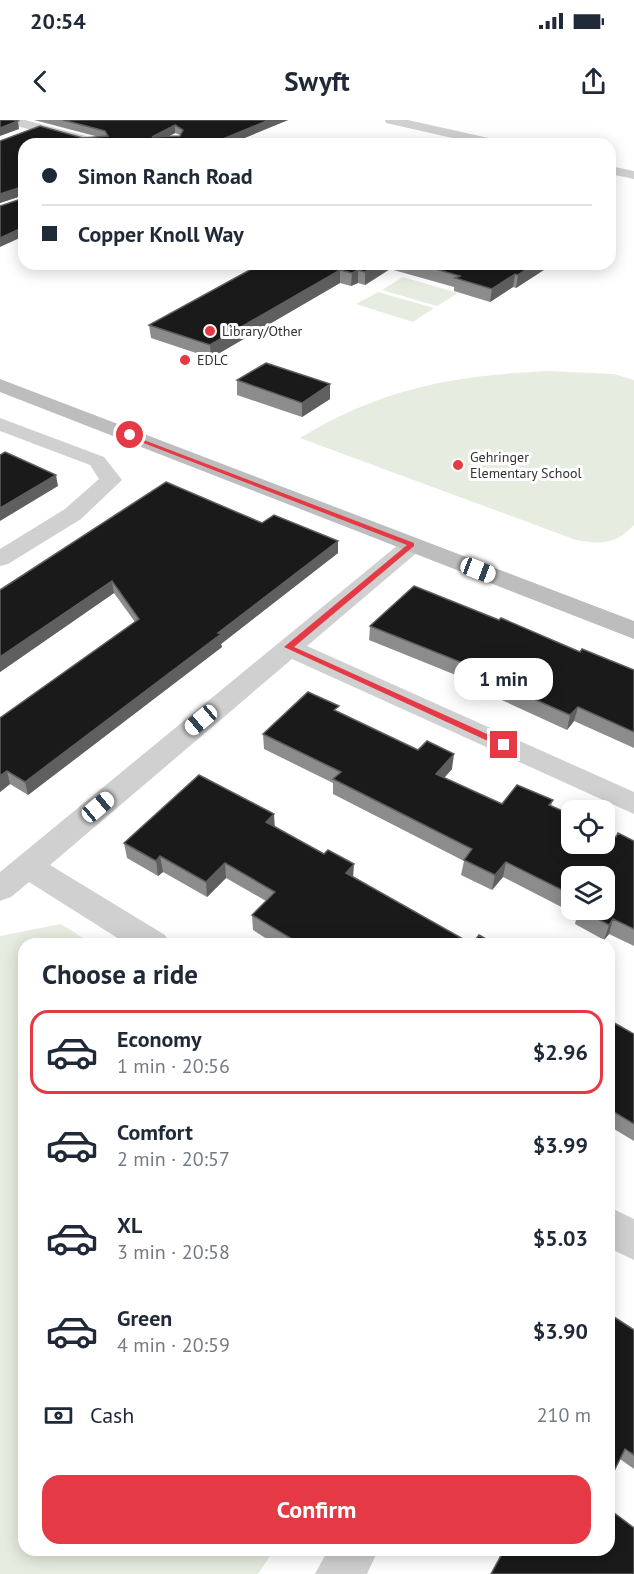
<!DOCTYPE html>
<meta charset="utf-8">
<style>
:root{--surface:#fff;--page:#f6f6f7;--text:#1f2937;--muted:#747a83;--line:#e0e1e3;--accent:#e63946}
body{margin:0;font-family:"PT Sans",sans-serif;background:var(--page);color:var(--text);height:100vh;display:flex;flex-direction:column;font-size:22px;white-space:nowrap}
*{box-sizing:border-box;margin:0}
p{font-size:20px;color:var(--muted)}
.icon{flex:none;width:33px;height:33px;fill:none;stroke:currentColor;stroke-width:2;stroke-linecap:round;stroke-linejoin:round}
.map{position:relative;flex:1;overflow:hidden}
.panel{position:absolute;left:18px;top:818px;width:597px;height:618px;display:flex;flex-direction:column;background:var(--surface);border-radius:18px;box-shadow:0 3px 15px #0003}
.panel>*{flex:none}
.hud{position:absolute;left:18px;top:18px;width:598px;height:132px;border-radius:18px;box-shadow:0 3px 15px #0003;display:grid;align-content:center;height:132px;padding:0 24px;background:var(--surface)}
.controls{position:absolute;left:561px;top:680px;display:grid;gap:12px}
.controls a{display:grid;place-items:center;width:54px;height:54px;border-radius:12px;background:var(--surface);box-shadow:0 3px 15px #0003;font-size:30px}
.end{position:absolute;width:27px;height:27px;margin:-14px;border:8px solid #e63946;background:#fff;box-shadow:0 0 0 3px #fff}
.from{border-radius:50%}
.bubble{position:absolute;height:42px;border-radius:18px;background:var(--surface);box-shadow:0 3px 15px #0003;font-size:20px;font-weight:600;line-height:42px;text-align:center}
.car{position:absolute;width:18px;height:36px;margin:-18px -9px;border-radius:8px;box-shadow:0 0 4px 2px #0007;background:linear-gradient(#fff 24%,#345 0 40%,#fff 0 76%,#345 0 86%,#fff 0)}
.hud b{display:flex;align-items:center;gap:21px;height:57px;font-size:22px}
.hud b+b{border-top:2px solid var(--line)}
.hud i{width:15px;height:15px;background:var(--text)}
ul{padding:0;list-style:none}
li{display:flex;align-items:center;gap:18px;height:84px;margin:0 12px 9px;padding:0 12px;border:3px solid transparent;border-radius:18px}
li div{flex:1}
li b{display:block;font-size:22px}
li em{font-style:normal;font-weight:600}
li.current{border-color:var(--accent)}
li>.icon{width:54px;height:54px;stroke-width:1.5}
h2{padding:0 24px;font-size:27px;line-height:72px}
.pay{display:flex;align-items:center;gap:15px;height:66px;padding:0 24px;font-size:22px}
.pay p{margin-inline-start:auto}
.primary-button{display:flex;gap:12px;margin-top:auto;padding:12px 24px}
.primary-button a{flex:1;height:69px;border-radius:18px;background:var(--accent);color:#fff;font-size:24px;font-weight:600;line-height:69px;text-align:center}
.status{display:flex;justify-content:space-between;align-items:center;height:42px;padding:0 30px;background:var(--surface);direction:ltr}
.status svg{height:16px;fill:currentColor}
header{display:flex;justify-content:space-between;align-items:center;height:78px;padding:0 24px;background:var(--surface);font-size:27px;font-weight:600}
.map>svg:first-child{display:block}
</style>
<div class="status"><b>20:54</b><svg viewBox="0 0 49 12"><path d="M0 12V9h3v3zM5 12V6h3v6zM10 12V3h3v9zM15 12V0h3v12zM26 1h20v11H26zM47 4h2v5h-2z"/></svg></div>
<header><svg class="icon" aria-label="back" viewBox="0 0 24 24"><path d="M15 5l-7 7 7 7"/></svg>Swyft<svg class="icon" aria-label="share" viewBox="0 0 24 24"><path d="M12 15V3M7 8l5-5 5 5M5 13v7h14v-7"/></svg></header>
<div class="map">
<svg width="634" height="1454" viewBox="0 0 634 1454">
<rect width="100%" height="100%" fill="#fff"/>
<path fill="#e6ecdf" d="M403,157L458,173L437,186L382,170Z
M378,172L434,188L413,202L356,184Z
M546,251L614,254L634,260V405C615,425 602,424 576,420L300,318C382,268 452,256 546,251Z
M61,804L91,823L24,824V1430H274L258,1454H0V816Z"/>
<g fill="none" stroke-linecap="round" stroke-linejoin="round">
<path fill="#d0d0d0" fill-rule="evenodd" d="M4,0H25L105,21L107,24H85L5,3Z
M385,0H408L502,21L504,24H479L386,3Z
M610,46L634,51V59L610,54Z
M0,298L104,337L122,360L81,399L8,444L0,446V429L65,389L99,359L90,345L0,311Z
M412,418L420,420L423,425L420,430L307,526L634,672V694L292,539L50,745L165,815L170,824H127L29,762L11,777L0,781V752L404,420Z
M609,1087L634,1099V1140L609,1128Z
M328,1430H378L367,1454H315Z"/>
<path fill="#bdbdbd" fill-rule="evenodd" d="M0,259L634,501V519L0,272Z"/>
</g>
<path fill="#8c8c8c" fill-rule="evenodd" d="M34,0H288L230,24H24V75L0,83V21L99,17ZM175,13L180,15V16H169Z
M242,144H553L516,168L513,167L490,182L454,171V167L390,149L365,165L358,163L351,166L340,163L211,238L151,218L149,205L251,149L242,147Z
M237,260L330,264V279L302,297L237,275Z
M262,403L338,433L221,524L222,527L28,675L10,664L0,672V598L135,502L114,473L0,552V470Z
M370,506L580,532L634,550V628L574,601L567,610L482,571L483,566L369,520Z
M339,592L452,649L444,658L502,684L553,680L551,686L616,717L634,721V826L609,814L604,820L575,804L577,795L503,757L492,770L461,755L464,741L333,674V663L264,629L263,614ZM572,756L604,789H572Z
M274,707L353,757L472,824H275L253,810L252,795L266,781L226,758L207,777L163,752L158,756L127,738L124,723Z
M609,900L634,914V1021L609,1006Z
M634,1210V1349L620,1339Z"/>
<path fill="#5f5f5f" d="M269,0H288L230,24H220L223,19Z
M18,1L19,9L0,16V8Z
M175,5V13L154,24L152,17Z
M24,66V75L0,83V74Z
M24,107V116L0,127V118Z
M378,144H391L390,149L365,165V152Z
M535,144H553L516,168L518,155Z
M340,150V163L211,238L210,225Z
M358,150V163L351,166L352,153Z
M515,154L513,167L490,182L492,169Z
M330,264V279L302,297V283Z
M56,355L58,366L0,401V388Z
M338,421V433L221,524L222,527L28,675L25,662Z
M112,461L114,473L0,552V537Z
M578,587L574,601L567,610L570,595Z
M454,634L452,649L434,669L436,654Z
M7,651L10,664L0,672V656Z
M274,694L275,710L266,702Z
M160,736L163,752L158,756L156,741Z
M506,742L503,757L492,770L495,755Z
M225,743L226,758L207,777L206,762Z
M354,744L353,759L346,753Z
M613,799L609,814L604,820L609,805Z"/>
<path fill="#1a1a1a" stroke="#5f5f5f" stroke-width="1.5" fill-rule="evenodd" d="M0,0H13L18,1L0,8Z
M63,0H269L223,19L229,20L220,24H24V70V66L0,74V21L40,6L83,18L108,16L105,11ZM175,5L183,10L180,16L152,17Z
M24,78V107L0,118V86Z
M261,144H378L365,152L358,150L352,153L340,150L210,225L149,205Z
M418,144H535L518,155L515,154L492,169L455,158L460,156Z
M266,243L330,264L302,283L237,260Z
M5,332L56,355L0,388V335Z
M166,362L262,403L274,395L338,421L218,513L221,514L25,662L7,651L0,656V598L139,499L112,461L0,537V470Z
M414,466L499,500L501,498L580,532L582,529L634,550V612L578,587L570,595L484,557L488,553L370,506Z
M308,572L339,586L334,590L418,630L427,621L454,634L436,654L502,684L517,665L553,680L549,685L572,695V723H604V711L616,717L618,713L634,721V809L613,799L609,805L579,789H604V756H572V775L506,742L495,755L464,740L472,729L333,659L341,652L263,614Z
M199,655L274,694L266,702L324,734L328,730L354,744L346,753L472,824H300L252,795L275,772L225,743L206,762L160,736L156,741L124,723Z
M479,815L495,824H472Z
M512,819L521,824H508Z
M609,900L634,914V1004L609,989Z
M611,1195L634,1210V1335L625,1329L609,1361V1198Z
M609,1389L634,1408V1454H491L504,1430H609Z"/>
<path fill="#e63946" d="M128,314L414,423V426L294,527L507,623V627H501L284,527L407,425L128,317Z"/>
<g fill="#e63946" stroke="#fff" stroke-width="2">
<circle cx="210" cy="211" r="6"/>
<circle cx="185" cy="240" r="6"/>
<circle cx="458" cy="345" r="6"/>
</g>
<g text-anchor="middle" stroke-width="6" stroke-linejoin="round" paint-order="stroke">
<g font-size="14" fill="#333" stroke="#fff" text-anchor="start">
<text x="222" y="216">Library/Other</text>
<text x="197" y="245">EDLC</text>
<text x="470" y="342">Gehringer<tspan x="470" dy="16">Elementary School</tspan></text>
</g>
</g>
</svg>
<div class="controls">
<a><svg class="icon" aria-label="locate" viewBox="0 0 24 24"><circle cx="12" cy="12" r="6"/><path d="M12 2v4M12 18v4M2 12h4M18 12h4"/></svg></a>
<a><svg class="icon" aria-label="layers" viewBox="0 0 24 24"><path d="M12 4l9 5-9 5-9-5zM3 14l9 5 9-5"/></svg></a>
</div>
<i class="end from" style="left:130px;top:315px"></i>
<i class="end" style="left:504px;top:625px"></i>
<div class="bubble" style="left:454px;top:538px;width:99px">1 min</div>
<i class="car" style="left:478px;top:450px;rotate:111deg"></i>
<i class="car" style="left:201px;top:600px;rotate:230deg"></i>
<i class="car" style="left:98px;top:687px;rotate:50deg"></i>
<div class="hud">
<b><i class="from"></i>Simon Ranch Road</b>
<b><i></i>Copper Knoll Way</b>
</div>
<section class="panel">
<h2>Choose a ride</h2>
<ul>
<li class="current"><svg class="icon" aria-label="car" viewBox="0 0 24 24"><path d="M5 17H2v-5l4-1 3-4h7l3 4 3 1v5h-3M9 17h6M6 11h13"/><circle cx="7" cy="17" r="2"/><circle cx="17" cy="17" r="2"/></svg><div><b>Economy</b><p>1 min · 20:56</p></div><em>$2.96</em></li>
<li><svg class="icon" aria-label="car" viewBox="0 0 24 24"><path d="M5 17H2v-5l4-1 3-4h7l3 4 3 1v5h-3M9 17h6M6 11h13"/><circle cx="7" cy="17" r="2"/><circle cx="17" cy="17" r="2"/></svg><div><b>Comfort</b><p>2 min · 20:57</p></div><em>$3.99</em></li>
<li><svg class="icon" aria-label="car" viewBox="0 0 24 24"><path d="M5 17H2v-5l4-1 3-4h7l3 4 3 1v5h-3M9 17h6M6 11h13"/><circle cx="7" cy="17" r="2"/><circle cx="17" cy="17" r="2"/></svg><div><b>XL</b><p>3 min · 20:58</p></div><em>$5.03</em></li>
<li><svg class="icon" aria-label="car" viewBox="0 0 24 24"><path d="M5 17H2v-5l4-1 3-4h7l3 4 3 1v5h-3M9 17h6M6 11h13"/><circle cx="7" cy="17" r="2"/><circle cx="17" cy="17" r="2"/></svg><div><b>Green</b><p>4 min · 20:59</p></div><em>$3.90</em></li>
</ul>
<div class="pay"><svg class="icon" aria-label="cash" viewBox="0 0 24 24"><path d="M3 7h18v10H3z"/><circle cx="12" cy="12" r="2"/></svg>Cash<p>210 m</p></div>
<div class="primary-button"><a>Confirm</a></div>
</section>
</div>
